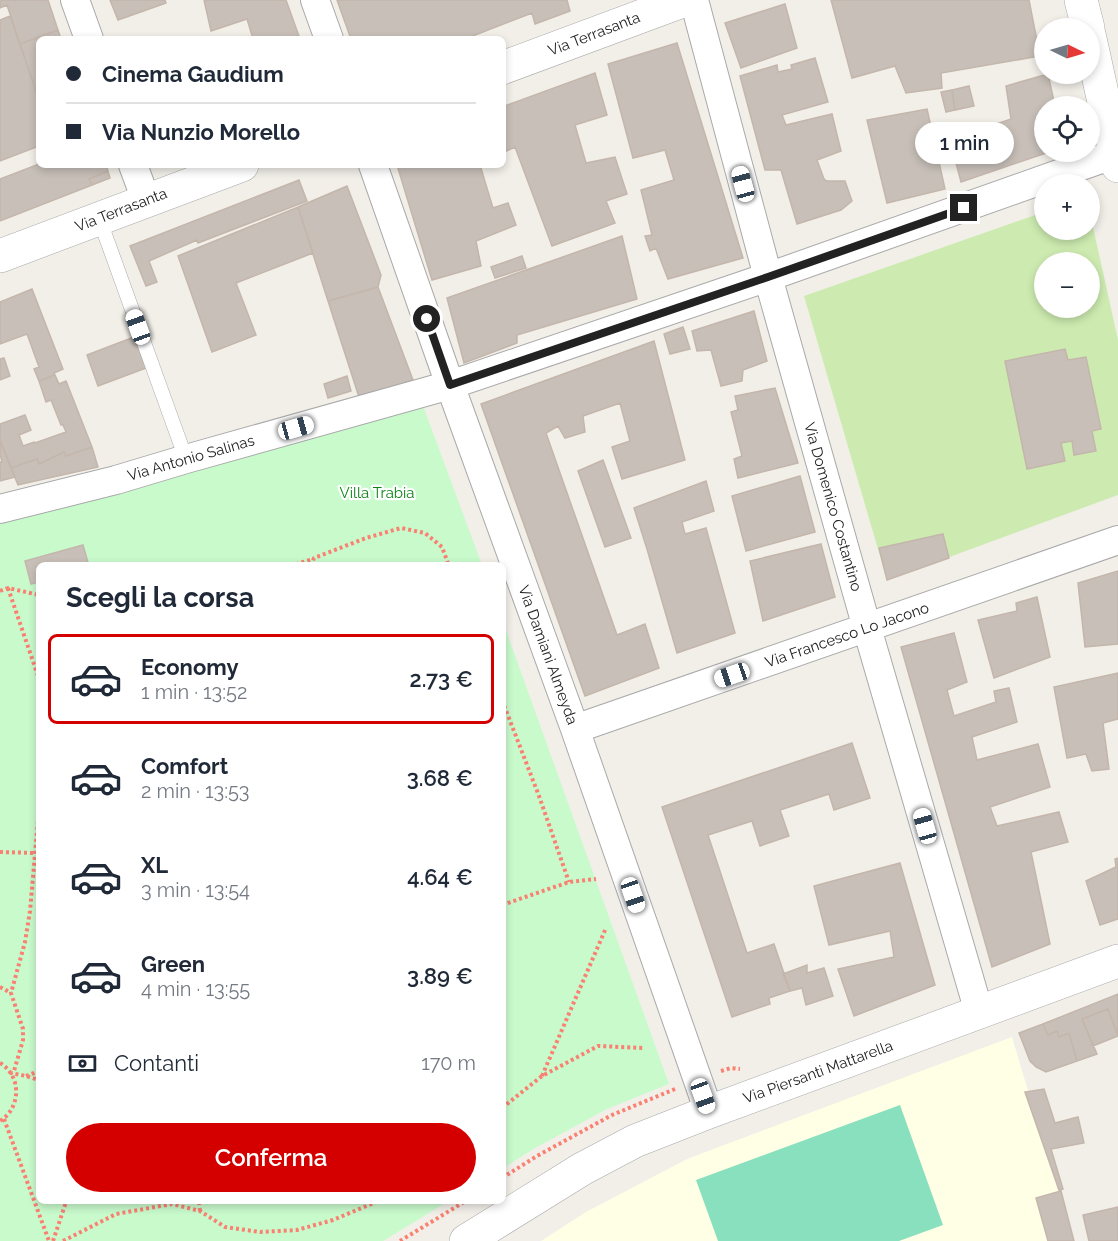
<!DOCTYPE html>
<html lang="it">
<meta charset="utf-8">
<style>
:root{--surface:#fff;--page:#f2f2f3;--text:#1f2937;--muted:#747a83;--line:#e0e1e3;--accent:#d40000}
body{margin:0;font-family:Raleway,sans-serif;background:var(--page);color:var(--text);height:100vh;display:flex;flex-direction:column;font-size:22px;white-space:nowrap}
*{box-sizing:border-box;margin:0}
p{font-size:20px;color:var(--muted)}
.icon{flex:none;width:33px;height:33px;fill:none;stroke:currentColor;stroke-width:2;stroke-linecap:round;stroke-linejoin:round}
.map{position:relative;flex:1;overflow:hidden}
.drawer{position:absolute;left:36px;top:562px;width:470px;height:642px;display:flex;flex-direction:column;background:var(--surface);border-radius:9px;box-shadow:0 3px 9px #0003}
.drawer>*{flex:none}
.guide{position:absolute;left:36px;top:36px;width:470px;height:132px;border-radius:9px;box-shadow:0 3px 9px #0003;display:grid;align-content:center;height:132px;padding:0 30px;background:var(--surface)}
.needle{width:39px;rotate:95deg}
.fabs{position:absolute;left:1034px;top:18px;display:grid;gap:12px}
.fabs a{display:grid;place-items:center;width:66px;height:66px;border-radius:50%;background:var(--surface);box-shadow:0 3px 9px #0003;font-size:30px}
.end{position:absolute;width:27px;height:27px;margin:-14px;border:8px solid #222;background:#fff;box-shadow:0 0 0 3px #fff}
.from{border-radius:50%}
.bubble{position:absolute;height:42px;border-radius:21px;background:var(--surface);box-shadow:0 3px 9px #0003;font-size:20px;font-weight:600;line-height:42px;text-align:center}
.car{position:absolute;width:18px;height:36px;margin:-18px -9px;border-radius:8px;box-shadow:0 0 4px 2px #0007;background:linear-gradient(#fff 24%,#345 0 40%,#fff 0 76%,#345 0 86%,#fff 0)}
.guide b{display:flex;align-items:center;gap:21px;height:57px;font-size:22px}
.guide b+b{border-top:2px solid var(--line)}
.guide i{width:15px;height:15px;background:var(--text)}
ul{padding:0;list-style:none}
li{display:flex;align-items:center;gap:18px;height:90px;margin:0 12px 9px;padding:0 18px;border:3px solid transparent;border-radius:9px}
li div{flex:1}
li b{display:block;font-size:22px}
li em{font-style:normal;font-weight:600}
li.current{border-color:var(--accent)}
li>.icon{width:54px;height:54px;stroke-width:1.5}
h2{padding:0 30px;font-size:27px;line-height:72px}
.pay{display:flex;align-items:center;gap:15px;height:66px;padding:0 30px;font-size:22px}
.pay p{margin-inline-start:auto}
.primary-button{display:flex;gap:12px;margin-top:auto;padding:12px 30px}
.primary-button a{flex:1;height:69px;border-radius:36px;background:var(--accent);color:#fff;font-size:24px;font-weight:600;line-height:69px;text-align:center}
.map>svg:first-child{display:block}
</style>
<div class="map">
<svg width="1118" height="1241" viewBox="0 0 1118 1241">
<rect width="100%" height="100%" fill="#f2efe9"/>
<path fill="#ffffe5" d="M1012,1037L1073,1241H541L586,1212L687,1159Z"/>
<path fill="#cdebb0" fill-rule="evenodd" d="M1089,209L1118,340V495L887,580L804,296L1044,212V230H1089ZM1044,262H1089V308H1044Z"/>
<path fill="#c8facc" d="M422,403L482,565L39,566V1202H447L383,1241H0V519Z
M503,622L669,1084L607,1109L535,1148L503,1168Z"/>
<path fill="#88e0be" d="M900,1105L943,1225L899,1241H718L696,1180Z"/>
<path fill="#c7bfb8" stroke="#c4b6ab" stroke-width="1.5" d="M0,0H48L58,30L20,44L7,5L0,8Z
M110,0H165L166,3L118,20Z
M204,0H286L300,39H253L247,19L211,31Z
M337,0H567L570,11L535,24L532,13L465,39H351Z
M831,0H1029L1040,56L941,73L942,88L906,93L895,66L852,78Z
M785,4L797,48L741,68L725,23Z
M10,16L39,99V146L0,161V20Z
M58,30L61,39H39L38,97L20,44Z
M677,43L743,258L668,279L656,248L650,251L645,236L652,235L641,190L674,180L665,150L633,158L608,64Z
M815,58L828,102L782,115L786,125L832,114L841,151L817,160L824,179L827,181H845L852,201L841,210L797,224L781,170H765L740,76L777,65L778,72L792,69L791,65Z
M595,73L607,115L575,125L586,163L615,157L627,194L606,201L615,223L552,246L515,147L502,153V107Z
M1048,74L1055,106H1044V152H1049L961,182L950,140L1011,119L1006,86Z
M969,86L974,106L955,110L952,90Z
M952,90L955,110L946,112L941,92Z
M927,109L945,189L887,203L867,120Z
M39,164L106,165L108,171L89,179L92,185L0,221V179Z
M397,165H480L493,208L508,203L516,225L476,241L481,266L432,280Z
M108,171L110,178L92,185L89,179Z
M299,180L307,201L198,243L197,240L149,261L157,282L146,286L130,246Z
M347,186L381,275L378,287L328,301L298,207Z
M298,207L313,253L236,283L256,335L212,352L178,256Z
M622,236L637,299L517,335V343L464,363L447,298Z
M522,256L526,268L495,278L491,267Z
M378,287L413,380L359,397L328,301Z
M32,289L63,369L54,373L55,375L39,381L34,369L39,367L27,334L0,344V302Z
M754,311L767,361L743,370L742,381L721,386L711,350L697,351L692,331Z
M683,327L690,349L670,354L664,334Z
M134,337L146,368L98,386L87,355Z
M654,341L685,460L622,479L612,447L630,441L620,403L583,416L585,432L565,438L558,426L546,433L617,635L645,624L659,668L585,696L481,404Z
M1065,349L1068,360L1086,357L1101,429L1092,431L1096,451L1074,455L1072,441L1061,443L1065,461L1027,469L1005,361Z
M4,358L10,376L0,380V359Z
M55,375L59,384L66,381L92,447L66,456L64,452L39,464L37,459L11,468L0,440V424L25,415L31,430L19,435L23,446L34,442L35,443L66,432L63,425H61L51,400L46,402L39,381Z
M347,376L351,391L328,398L324,384Z
M775,388L798,463L738,478L734,459L742,456L731,412L738,410L735,396Z
M0,440L15,477L0,481V462H2L0,454Z
M92,447L98,467L18,485L11,468L37,459L39,464L64,452L66,456Z
M603,460L631,538L605,547L578,471Z
M800,476L815,532L746,551L732,496Z
M706,481L714,511L682,522L685,534L706,528L735,633L677,653L647,549L634,508Z
M943,534L949,558L887,580L879,548Z
M821,544L835,597L763,621L750,561Z
M83,545L89,566H39V582L31,584L25,561Z
M1118,571V644L1085,647L1078,583Z
M1037,597L1050,657L994,678L978,620L1017,611L1016,603Z
M954,633L967,682L947,690L954,716L996,702L994,691L1009,688L1017,722L972,737L977,760L1038,744L1050,787L990,807L997,826L1059,812L1068,842L1031,852L1050,944L992,967L901,647Z
M1118,673V719L1103,723L1109,769L1092,771L1086,754L1067,758L1054,687Z
M852,743L870,798L834,810L829,794L780,810L789,836L760,846L752,821L708,835L747,953L774,944L790,991L769,998L770,1004L732,1017L662,807Z
M1118,858V919L1100,925L1086,881L1116,867L1115,859Z
M900,863L935,985L854,1016L838,969L894,957L890,931L829,945L814,886Z
M807,965V973L824,968L833,996L806,1005L802,988L790,991L783,974Z
M1118,994V1035L1108,1009L1082,1019L1097,1054L1077,1061L1069,1033L1059,1037L1057,1031L1048,1035L1043,1024Z
M1108,1009L1118,1036L1093,1046L1082,1019Z
M1043,1024L1048,1035L1057,1031L1059,1037L1069,1033L1077,1061L1046,1072L1036,1067L1030,1061L1019,1033Z
M1044,1089L1055,1123L1078,1117L1084,1143L1051,1149L1063,1189L1059,1190L1025,1092Z
M1061,1191L1074,1241H1048L1036,1198Z
M1118,1207V1241H1089L1083,1215Z"/>
<g fill="none" stroke-linecap="round" stroke-linejoin="round">
<g stroke="#a9a9a9" stroke-width="15">
<path id="service" d="M99,218L186,459"/>
</g>
<g stroke="#a9a9a9" stroke-width="30">
<path id="minor" d="M75,0L89,39
M315,0L329,39
M694,0L768,277L867,628L979,1012
M133,165L146,200
M373,165L450,385L575,729L709,1112
M0,509L116,480L186,459L450,385L768,277L1118,153
M575,729L1118,540"/>
</g>
<g stroke="#a9a9a9" stroke-width="34">
<path id="tertiary" d="M1081,0L1088,28
M1089,34L1118,166
M502,68L685,0
M0,256L242,165
M466,1241L582,1169L635,1141L709,1112L1118,961"/>
</g>
<path stroke="#fa8072" stroke-width="4" stroke-dasharray="3 3" stroke-linecap="butt" d="M290,566L313,559
M311,566L314,558L366,538L401,528L425,533L442,547L449,566
M8,588L39,679
M0,591L8,588L39,595
M502,700L539,796L569,882
M39,809L30,911L25,942L11,993L23,1029V1040L14,1071L11,1073L26,1076L39,1080
M0,852L34,853
M502,905L569,882L596,879
M0,987L11,993
M0,1063C22,1076 21,1108 0,1121
M721,1071L731,1068L740,1069
M26,1076L39,1071
M542,1076L606,928
M502,1108L542,1076L598,1046L644,1048
M4,1119L49,1241
M502,1178L537,1156L612,1115L675,1089
M199,1202L200,1211
M53,1241L66,1202
M63,1241L116,1214L172,1204L200,1211L225,1227L260,1232L297,1230L333,1220L376,1202
M400,1241L464,1202"/>
<use href="#service" stroke="#fff" stroke-width="14"/>
<use href="#minor" stroke="#fff" stroke-width="28"/>
<use href="#tertiary" stroke="#fff" stroke-width="33"/>
</g>
<g fill="none" stroke-linecap="round" stroke-linejoin="round">
<path stroke="#222" stroke-width="8" d="M427,319L450,385L768,277L964,208"/>
</g>
<g text-anchor="middle" stroke-width="4.5" stroke-linejoin="round" paint-order="stroke">
<g font-size="15" fill="#222" stroke="#fff">
<text transform="translate(594 34) rotate(-21)" y="5">Via Terrasanta</text>
<text transform="translate(121 210) rotate(-21)" y="5">Via Terrasanta</text>
<text transform="translate(191 458) rotate(-16)" y="5">Via Antonio Salinas</text>
<text transform="translate(833 507) rotate(74)" y="5">Via Domenico Costantino</text>
<text transform="translate(847 635) rotate(-19)" y="5">Via Francesco Lo Jacono</text>
<text transform="translate(548 655) rotate(70)" y="5">Via Damiani Almeyda</text>
<text transform="translate(818 1072) rotate(-20)" y="5">Via Piersanti Mattarella</text>
</g>
<g font-size="15" fill="#0c8416" stroke="#fff">
<text x="377" y="498">Villa Trabia</text>
</g>
</g>
</svg>
<div class="fabs">
<a><svg class="needle" viewBox="-14 -14 28 28"><path d="M0-13l5 13h-10z" fill="#e53935"/><path d="M0 13l5-13h-10z" fill="#747a83"/></svg></a>
<a><svg class="icon" aria-label="locate" viewBox="0 0 24 24"><circle cx="12" cy="12" r="6"/><path d="M12 2v4M12 18v4M2 12h4M18 12h4"/></svg></a>
<a>+</a>
<a>−</a>
</div>
<i class="end from" style="left:427px;top:319px"></i>
<i class="end" style="left:964px;top:208px"></i>
<div class="bubble" style="left:915px;top:122px;width:99px">1 min</div>
<i class="car" style="left:743px;top:184px;rotate:345deg"></i>
<i class="car" style="left:138px;top:327px;rotate:340deg"></i>
<i class="car" style="left:296px;top:428px;rotate:74deg"></i>
<i class="car" style="left:732px;top:675px;rotate:251deg"></i>
<i class="car" style="left:925px;top:826px;rotate:344deg"></i>
<i class="car" style="left:633px;top:895px;rotate:161deg"></i>
<i class="car" style="left:703px;top:1096px;rotate:160deg"></i>
<div class="guide">
<b><i class="from"></i>Cinema Gaudium</b>
<b><i></i>Via Nunzio Morello</b>
</div>
<section class="drawer">
<h2>Scegli la corsa</h2>
<ul>
<li class="current"><svg class="icon" aria-label="car" viewBox="0 0 24 24"><path d="M5 17H2v-5l4-1 3-4h7l3 4 3 1v5h-3M9 17h6M6 11h13"/><circle cx="7" cy="17" r="2"/><circle cx="17" cy="17" r="2"/></svg><div><b>Economy</b><p>1 min · 13:52</p></div><em>2.73 €</em></li>
<li><svg class="icon" aria-label="car" viewBox="0 0 24 24"><path d="M5 17H2v-5l4-1 3-4h7l3 4 3 1v5h-3M9 17h6M6 11h13"/><circle cx="7" cy="17" r="2"/><circle cx="17" cy="17" r="2"/></svg><div><b>Comfort</b><p>2 min · 13:53</p></div><em>3.68 €</em></li>
<li><svg class="icon" aria-label="car" viewBox="0 0 24 24"><path d="M5 17H2v-5l4-1 3-4h7l3 4 3 1v5h-3M9 17h6M6 11h13"/><circle cx="7" cy="17" r="2"/><circle cx="17" cy="17" r="2"/></svg><div><b>XL</b><p>3 min · 13:54</p></div><em>4.64 €</em></li>
<li><svg class="icon" aria-label="car" viewBox="0 0 24 24"><path d="M5 17H2v-5l4-1 3-4h7l3 4 3 1v5h-3M9 17h6M6 11h13"/><circle cx="7" cy="17" r="2"/><circle cx="17" cy="17" r="2"/></svg><div><b>Green</b><p>4 min · 13:55</p></div><em>3.89 €</em></li>
</ul>
<div class="pay"><svg class="icon" aria-label="cash" viewBox="0 0 24 24"><path d="M3 7h18v10H3z"/><circle cx="12" cy="12" r="2"/></svg>Contanti<p>170 m</p></div>
<div class="primary-button"><a>Conferma</a></div>
</section>
</div>
